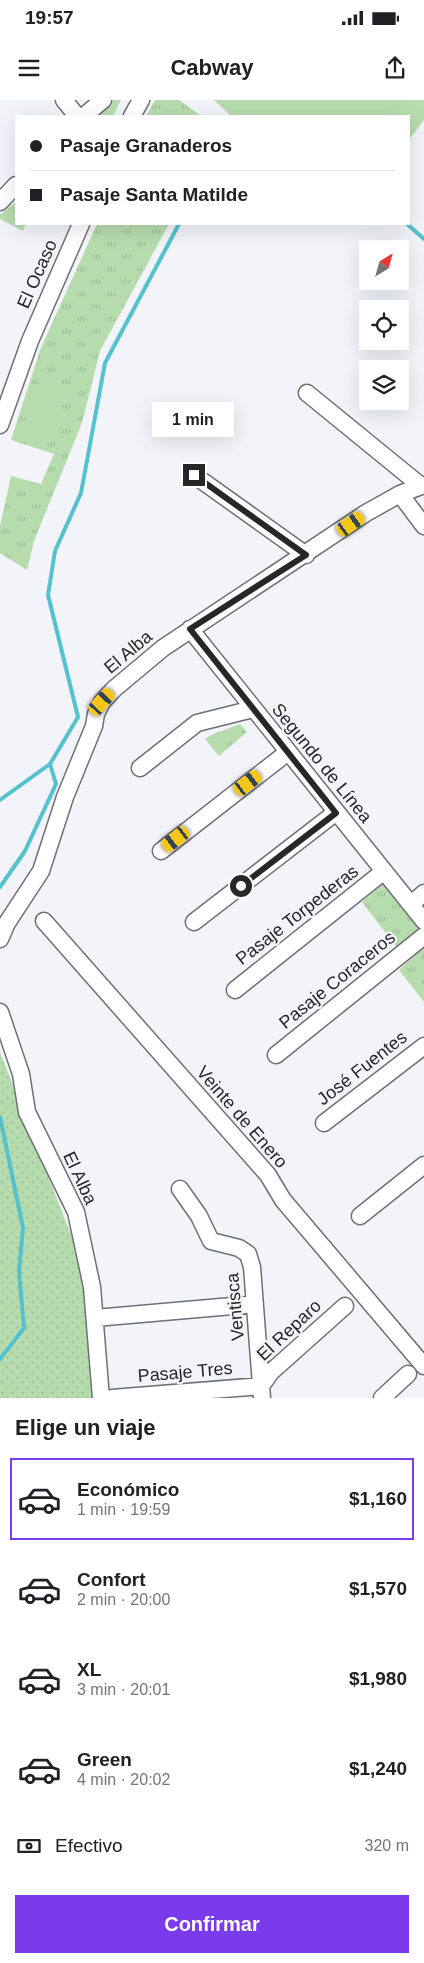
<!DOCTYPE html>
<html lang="es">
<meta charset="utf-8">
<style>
:root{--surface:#fff;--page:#f6f6f6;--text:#202124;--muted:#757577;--line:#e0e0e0;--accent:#7c3aed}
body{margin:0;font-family:Arial,sans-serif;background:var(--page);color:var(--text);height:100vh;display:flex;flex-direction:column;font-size:19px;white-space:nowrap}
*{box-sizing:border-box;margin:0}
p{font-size:16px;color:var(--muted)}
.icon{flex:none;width:28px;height:28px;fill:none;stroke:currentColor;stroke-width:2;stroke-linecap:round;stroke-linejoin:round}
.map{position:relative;height:1298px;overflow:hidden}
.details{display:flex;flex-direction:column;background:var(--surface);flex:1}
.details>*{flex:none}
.top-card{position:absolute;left:15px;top:15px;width:395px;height:110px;border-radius:0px;box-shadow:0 5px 20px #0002;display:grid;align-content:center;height:110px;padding:0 15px;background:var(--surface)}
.needle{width:32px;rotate:37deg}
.fabs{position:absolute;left:359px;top:140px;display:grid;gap:10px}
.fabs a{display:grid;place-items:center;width:50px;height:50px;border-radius:0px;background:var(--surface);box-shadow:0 5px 20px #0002;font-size:25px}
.end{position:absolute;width:22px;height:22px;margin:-11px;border:6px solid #27272a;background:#fff;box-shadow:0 0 0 2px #fff}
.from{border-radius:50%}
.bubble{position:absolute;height:35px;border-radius:0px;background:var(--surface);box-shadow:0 5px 20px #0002;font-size:16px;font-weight:700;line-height:35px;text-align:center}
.car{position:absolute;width:15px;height:30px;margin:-15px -8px;border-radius:6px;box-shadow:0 0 4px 1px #0007;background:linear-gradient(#f5c518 24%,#345 0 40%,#f5c518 0 76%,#345 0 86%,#f5c518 0)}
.top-card b{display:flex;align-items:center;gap:18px;height:48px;font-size:19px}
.top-card b+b{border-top:1px solid var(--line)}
.top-card i{width:12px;height:12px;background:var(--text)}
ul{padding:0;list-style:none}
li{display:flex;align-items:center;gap:15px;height:82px;margin:0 10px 8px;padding:0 5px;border:2px solid transparent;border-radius:0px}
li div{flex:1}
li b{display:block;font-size:19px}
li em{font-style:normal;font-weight:700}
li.selected{border-color:var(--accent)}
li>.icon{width:45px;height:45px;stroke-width:1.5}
h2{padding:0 15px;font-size:22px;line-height:60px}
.pay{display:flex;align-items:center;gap:12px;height:55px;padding:0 15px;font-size:19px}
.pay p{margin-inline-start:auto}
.cta{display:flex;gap:10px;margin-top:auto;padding:10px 15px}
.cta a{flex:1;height:58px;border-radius:0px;background:var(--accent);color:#fff;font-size:20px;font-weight:700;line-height:58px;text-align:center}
.status{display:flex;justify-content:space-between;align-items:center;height:35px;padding:0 25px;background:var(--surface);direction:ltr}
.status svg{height:14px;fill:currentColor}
header{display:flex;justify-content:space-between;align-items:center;height:65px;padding:0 15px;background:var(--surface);font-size:22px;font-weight:700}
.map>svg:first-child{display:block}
</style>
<div class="status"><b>19:57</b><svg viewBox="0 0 49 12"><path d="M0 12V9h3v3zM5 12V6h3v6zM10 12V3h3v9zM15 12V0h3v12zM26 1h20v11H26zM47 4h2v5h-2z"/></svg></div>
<header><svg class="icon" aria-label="menu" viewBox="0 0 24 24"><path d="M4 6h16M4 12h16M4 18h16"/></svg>Cabway<svg class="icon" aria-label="share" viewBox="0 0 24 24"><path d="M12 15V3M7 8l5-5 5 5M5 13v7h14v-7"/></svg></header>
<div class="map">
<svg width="424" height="1298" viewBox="0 0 424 1298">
<defs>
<pattern id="grass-tufts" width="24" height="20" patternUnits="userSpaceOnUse" patternTransform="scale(1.25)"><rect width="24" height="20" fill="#b6dcad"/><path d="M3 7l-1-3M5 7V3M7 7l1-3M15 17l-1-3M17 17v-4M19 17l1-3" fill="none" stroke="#9cbd95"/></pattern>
<pattern id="park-dots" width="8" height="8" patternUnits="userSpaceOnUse" patternTransform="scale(1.25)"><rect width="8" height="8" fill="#b6dcad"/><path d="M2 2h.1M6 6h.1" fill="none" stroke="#9cbd95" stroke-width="1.8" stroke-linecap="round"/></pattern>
</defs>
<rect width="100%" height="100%" fill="#f3f3fa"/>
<path fill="url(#grass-tufts)" d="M113,0H121L113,16H94Z
M155,0H179L201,16H146Z
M16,102V124H26L23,131L0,119V115Z
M97,124H169L100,251L82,323L34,441L27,470L0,453V426L11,376L41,384L54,354L11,340L40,250Z
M240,624L247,632L219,656L205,639L211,635Z
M384,783L421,829L398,849L362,802Z
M424,847V902L399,870Z"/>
<path fill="url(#park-dots)" d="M0,952L71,1135L82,1175L93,1298H0Z"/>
<path fill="#b6dcad" d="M214,0H424V20L409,40V16H231Z
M40,279L67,288L48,344L21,335Z"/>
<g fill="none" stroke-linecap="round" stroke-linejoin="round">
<path stroke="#54c1cf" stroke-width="4" d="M407,124L424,139
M0,700L50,664L78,617L48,495L55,451L81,393L105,263L179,124
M0,787L25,751L56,684L50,664
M0,1017L23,1128L19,1171L24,1228L0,1259"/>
<g stroke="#6f6f75" stroke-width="19">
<path id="minor" d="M64,0L77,16
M84,16L103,0
M132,16L141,0
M0,102L16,85
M307,293L421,386
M0,325L30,241L81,124
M194,375L306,455
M400,394L424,426
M190,529L424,821
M140,668L197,623L253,609
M161,751L288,652
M411,804L424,793
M44,821L268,1075L283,1100L424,1266
M194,822L335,713
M0,839L7,823L41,771L65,697L94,626L96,614L102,602L114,589L163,548L366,413L400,394L424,385
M235,890L383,772
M0,912L21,974L27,1012L76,1112L92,1187L101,1298
M276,955L424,836
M324,1023L424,946
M180,1089L199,1116L211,1141L239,1148L248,1154L252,1167L262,1298
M360,1116L424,1065
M95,1218L255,1204
M112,1298L261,1286L271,1272L345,1206
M382,1298L408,1274"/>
</g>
<use href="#minor" stroke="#fff" stroke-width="16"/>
</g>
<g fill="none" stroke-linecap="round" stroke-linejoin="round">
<path stroke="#27272a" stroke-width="6" d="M194,375L306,455L190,529L336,713L241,786"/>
</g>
<g text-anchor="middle" stroke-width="4.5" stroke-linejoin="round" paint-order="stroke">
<g font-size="18" fill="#27272a" stroke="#f3f3fa">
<text transform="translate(37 174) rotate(-66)" y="6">El Ocaso</text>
<text transform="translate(128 552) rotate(-40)" y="6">El Alba</text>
<text transform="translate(322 663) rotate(51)" y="6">Segundo de Línea</text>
<text transform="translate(297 815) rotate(-38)" y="6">Pasaje Torpederas</text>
<text transform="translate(337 880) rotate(-39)" y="6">Pasaje Coraceros</text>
<text transform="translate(362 968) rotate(-38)" y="6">José Fuentes</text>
<text transform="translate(242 1017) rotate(49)" y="6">Veinte de Enero</text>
<text transform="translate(80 1078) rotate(65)" y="6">El Alba</text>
<text transform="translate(235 1207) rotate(-95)" y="6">Ventisca</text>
<text transform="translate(289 1230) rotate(-43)" y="6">El Reparo</text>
<text transform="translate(185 1272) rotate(-5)" y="6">Pasaje Tres</text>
</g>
</g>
</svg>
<div class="fabs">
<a><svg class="needle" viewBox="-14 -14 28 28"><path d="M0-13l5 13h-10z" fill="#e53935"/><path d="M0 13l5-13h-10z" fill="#757577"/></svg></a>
<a><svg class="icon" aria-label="locate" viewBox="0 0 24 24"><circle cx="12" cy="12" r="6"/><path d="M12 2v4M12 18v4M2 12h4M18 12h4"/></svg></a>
<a><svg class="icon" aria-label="layers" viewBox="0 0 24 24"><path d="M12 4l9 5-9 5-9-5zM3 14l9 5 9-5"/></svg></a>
</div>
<i class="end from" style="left:241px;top:786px"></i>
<i class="end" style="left:194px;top:375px"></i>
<div class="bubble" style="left:152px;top:302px;width:82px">1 min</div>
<i class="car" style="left:351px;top:424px;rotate:55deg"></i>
<i class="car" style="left:102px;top:602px;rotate:42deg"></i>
<i class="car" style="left:248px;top:683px;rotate:52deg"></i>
<i class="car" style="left:176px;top:739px;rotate:232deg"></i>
<div class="top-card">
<b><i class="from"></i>Pasaje Granaderos</b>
<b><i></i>Pasaje Santa Matilde</b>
</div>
</div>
<section class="details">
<h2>Elige un viaje</h2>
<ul>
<li class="selected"><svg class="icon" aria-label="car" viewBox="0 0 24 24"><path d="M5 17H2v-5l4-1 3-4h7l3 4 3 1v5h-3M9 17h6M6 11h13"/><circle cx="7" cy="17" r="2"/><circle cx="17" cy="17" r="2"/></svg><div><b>Económico</b><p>1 min · 19:59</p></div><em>$1,160</em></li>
<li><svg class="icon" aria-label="car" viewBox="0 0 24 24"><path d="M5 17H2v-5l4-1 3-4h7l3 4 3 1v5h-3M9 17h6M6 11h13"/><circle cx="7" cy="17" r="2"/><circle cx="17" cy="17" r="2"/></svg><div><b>Confort</b><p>2 min · 20:00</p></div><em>$1,570</em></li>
<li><svg class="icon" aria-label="car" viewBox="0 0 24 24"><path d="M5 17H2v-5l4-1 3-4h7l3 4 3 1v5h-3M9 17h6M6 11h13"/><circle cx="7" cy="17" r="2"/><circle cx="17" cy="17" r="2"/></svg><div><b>XL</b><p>3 min · 20:01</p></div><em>$1,980</em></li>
<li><svg class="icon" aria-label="car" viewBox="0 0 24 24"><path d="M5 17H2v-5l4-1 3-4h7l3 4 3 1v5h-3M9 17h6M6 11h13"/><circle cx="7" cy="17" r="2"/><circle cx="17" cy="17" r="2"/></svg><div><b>Green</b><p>4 min · 20:02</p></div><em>$1,240</em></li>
</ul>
<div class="pay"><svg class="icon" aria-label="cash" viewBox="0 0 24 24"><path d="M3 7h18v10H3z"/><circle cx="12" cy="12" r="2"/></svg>Efectivo<p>320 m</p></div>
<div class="cta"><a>Confirmar</a></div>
</section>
